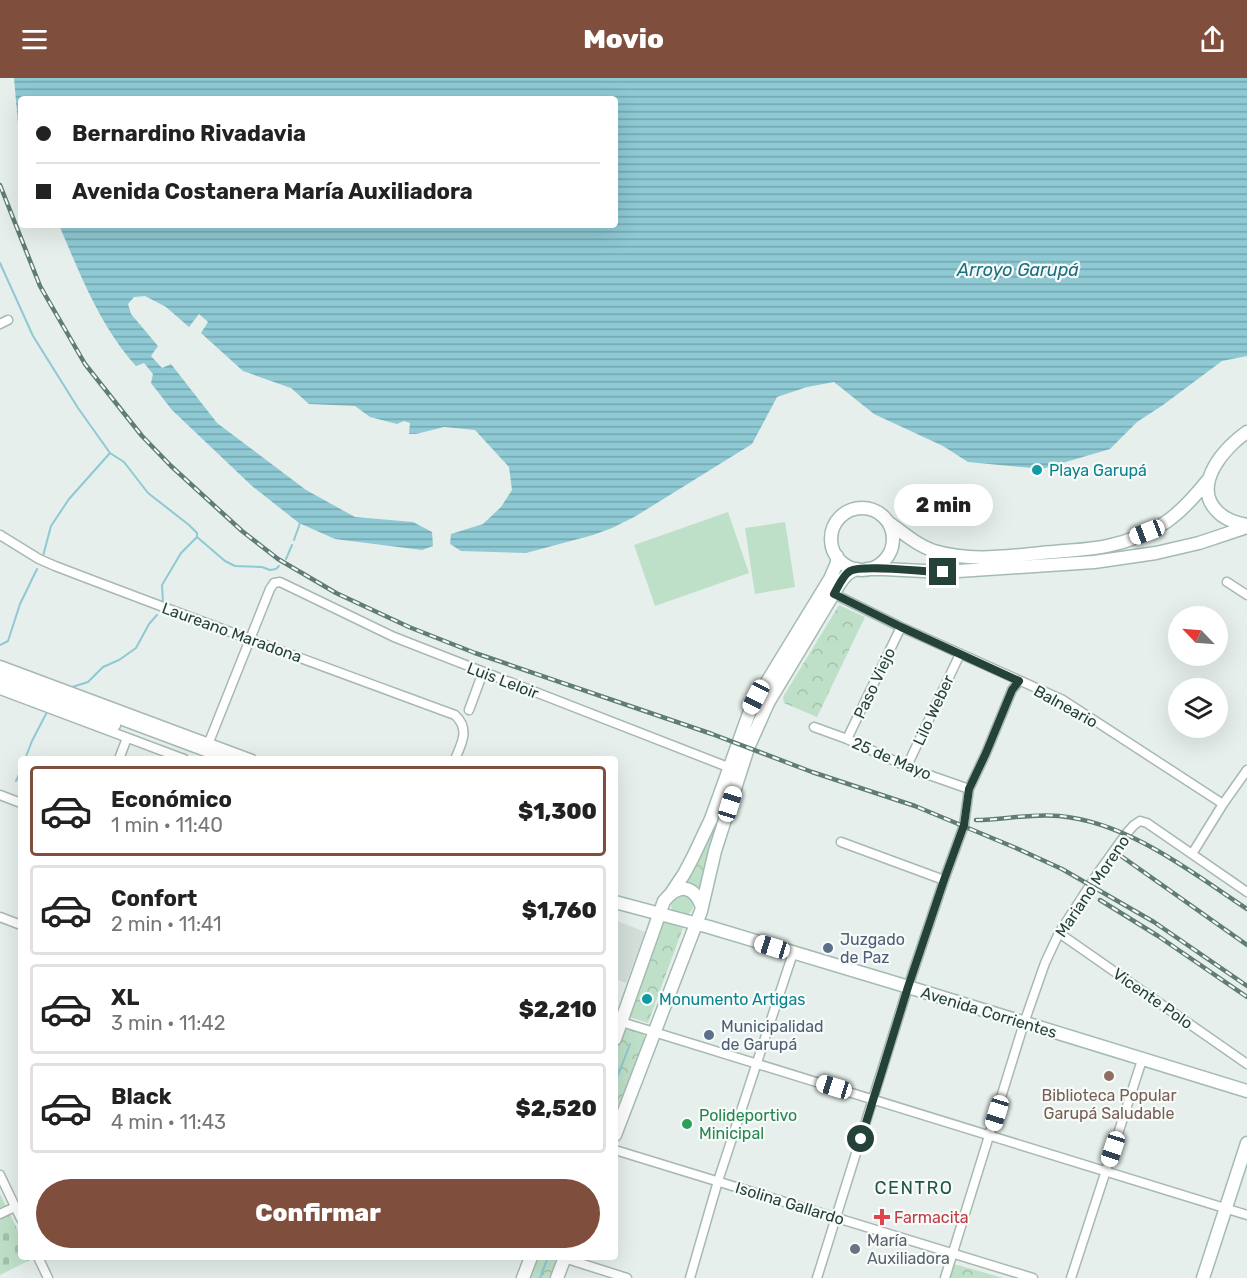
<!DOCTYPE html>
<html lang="es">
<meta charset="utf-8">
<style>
:root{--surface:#fff;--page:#f2f2f2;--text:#222;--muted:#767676;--line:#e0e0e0;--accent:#804e3d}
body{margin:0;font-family:Rubik,sans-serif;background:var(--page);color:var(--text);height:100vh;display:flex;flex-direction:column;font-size:22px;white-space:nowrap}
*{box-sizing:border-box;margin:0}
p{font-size:20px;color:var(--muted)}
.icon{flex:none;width:33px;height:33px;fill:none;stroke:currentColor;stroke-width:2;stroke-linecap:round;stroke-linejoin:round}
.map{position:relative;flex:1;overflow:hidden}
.sheet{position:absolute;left:18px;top:678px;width:600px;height:504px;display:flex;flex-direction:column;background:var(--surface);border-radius:6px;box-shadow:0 6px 24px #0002}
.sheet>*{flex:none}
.hud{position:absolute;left:18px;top:18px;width:600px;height:132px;border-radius:6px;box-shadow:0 6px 24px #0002;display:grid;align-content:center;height:132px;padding:0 18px;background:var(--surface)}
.needle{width:39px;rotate:295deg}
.tools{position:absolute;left:1168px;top:528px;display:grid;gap:12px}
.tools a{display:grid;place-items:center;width:60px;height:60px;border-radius:50%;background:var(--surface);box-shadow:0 6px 24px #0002;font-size:30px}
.end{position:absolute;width:27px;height:27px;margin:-14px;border:8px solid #24423a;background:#fff;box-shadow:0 0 0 3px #fff}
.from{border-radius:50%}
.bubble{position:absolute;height:42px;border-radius:21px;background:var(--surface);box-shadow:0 6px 24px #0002;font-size:20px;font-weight:800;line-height:42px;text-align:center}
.car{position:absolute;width:18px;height:36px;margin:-18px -9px;border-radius:8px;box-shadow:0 0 4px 2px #0007;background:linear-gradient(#fff 24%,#345 0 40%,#fff 0 76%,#345 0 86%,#fff 0)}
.hud b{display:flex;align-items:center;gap:21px;height:57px;font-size:22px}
.hud b+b{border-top:2px solid var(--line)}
.hud i{width:15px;height:15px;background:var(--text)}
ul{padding:10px 0 0;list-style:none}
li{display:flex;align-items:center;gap:18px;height:90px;margin:0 12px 9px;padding:0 6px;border:3px solid var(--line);border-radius:6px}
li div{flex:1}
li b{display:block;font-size:22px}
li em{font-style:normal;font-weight:800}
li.on{border-color:var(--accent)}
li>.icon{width:54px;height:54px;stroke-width:1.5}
.primary-button{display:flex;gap:12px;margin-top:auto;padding:12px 18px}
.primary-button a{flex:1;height:69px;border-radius:36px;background:var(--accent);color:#fff;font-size:24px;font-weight:800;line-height:69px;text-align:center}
header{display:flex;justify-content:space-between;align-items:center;height:78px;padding:0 18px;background:var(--accent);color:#fff;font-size:27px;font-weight:800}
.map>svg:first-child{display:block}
</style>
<header><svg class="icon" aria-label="menu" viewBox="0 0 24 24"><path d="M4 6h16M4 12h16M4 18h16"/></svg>Movio<svg class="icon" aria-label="share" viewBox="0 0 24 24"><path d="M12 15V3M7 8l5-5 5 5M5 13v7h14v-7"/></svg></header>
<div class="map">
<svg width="1247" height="1200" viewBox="0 0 1247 1200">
<defs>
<pattern id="forest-crowns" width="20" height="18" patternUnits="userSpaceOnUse" patternTransform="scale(1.5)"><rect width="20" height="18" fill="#bfe0c8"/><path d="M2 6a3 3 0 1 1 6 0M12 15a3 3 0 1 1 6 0" fill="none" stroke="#a4c1ad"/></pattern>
<pattern id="cemetery-stones" width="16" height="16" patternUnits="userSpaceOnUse" patternTransform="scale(1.5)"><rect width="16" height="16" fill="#bfe0c8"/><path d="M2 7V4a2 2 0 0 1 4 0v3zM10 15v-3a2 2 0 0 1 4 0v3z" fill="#a4c1ad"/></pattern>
<pattern id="water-rules" width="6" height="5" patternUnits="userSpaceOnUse" patternTransform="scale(1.5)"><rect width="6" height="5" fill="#8ec9d4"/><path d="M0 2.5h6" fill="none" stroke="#74a5ad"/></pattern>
</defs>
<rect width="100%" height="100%" fill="#e6efeb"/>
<path fill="#d4dfda" d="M615,842L645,854L626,905L615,901Z"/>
<path fill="#bfe0c8" d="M728,434L749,495L655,528L634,467Z
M785,444L795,509L755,516L745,450Z
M671 827a11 11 0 1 1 22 0a11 11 0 1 1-22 0Z"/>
<path fill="url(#forest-crowns)" d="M839,527L865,539L817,639L784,625L783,619Z
M729,708L731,710L699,815L681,808L727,709Z
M663,843L683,850L648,945L630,939Z
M630,951L643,955L645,960L615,1036V975L624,953Z
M536,1179H561L553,1200H527Z
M954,1186L1003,1200H950Z"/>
<path fill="url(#cemetery-stones)" d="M0,1116L21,1159V1179H31L32,1181L0,1197Z"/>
<path fill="url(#water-rules)" d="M14,0H1247V278L1222,283L1163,327L1137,344L1110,371L1042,391L968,384L943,368L874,336L834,304L807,309L777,319L752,366L636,438L612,450L593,457L526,475L461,473L450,466L451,456L483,446L501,429L512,412L509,389L475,352L444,349L416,356H409L410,345L404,343L397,346L370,339L355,328L309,326L291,310L243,293L201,255L208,244L199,236L189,249L166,229L145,218L134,219L128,226L131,236L158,268L151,278L162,290L171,286L217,345L306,412L355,439L413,444L432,454L433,468L422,472L335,461L299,445L252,408L172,332L151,305L153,296L144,285L136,288C100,248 80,196 59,147H615V21H21V60L19,57Z"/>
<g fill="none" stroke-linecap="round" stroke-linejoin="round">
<path stroke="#8ec9d4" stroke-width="2" d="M0,185L33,258L78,330L110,375L124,384L148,415L189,447L197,455V459
M294,462L300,445
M43,478L51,448L69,421L110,375
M286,481L292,467
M163,525L162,507L181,475L197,459L225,483L235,488L262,489L270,492L276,491L279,488
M0,567L8,563L20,526L37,491
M72,609L88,604L103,589L119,582L136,570L149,546L157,537
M25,681L32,663L46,636
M16,703L21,692
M615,1005L630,966
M540,1200L548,1179"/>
<g stroke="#a8b8b2" stroke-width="11">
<path id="street" d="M0,246L8,242
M0,457L39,481L55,488C188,539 322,588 455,637C470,651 462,665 455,681
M1227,504L1247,517
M834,516L901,549L1063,622L1223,726
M0,587L252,681
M0,612L184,681
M469,632L483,594
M814,649L847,661L912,691L969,711
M847,661L901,549
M209,664L270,511L274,505L280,504L394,559L733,691
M119,681L127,660
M907,688L960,576
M0,717L21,725
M841,764L944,802
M1192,776L1223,726L1247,692
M0,839L21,847
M1059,855L1247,986
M615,942L1247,1137
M615,1072L1033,1200
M0,1097L21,1141
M0,1136L15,1129
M38,1179L48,1200
M564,1180L627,1200
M690,1200L718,1103L793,875
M817,1200L908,909L944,802L964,747L969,711L986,675L1012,612L1019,603
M945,1200L1024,945L1045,885L1059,855L1098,795L1126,756L1134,747L1140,743L1147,745L1247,814
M1071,1200L1142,982"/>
</g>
<g stroke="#a4bbb3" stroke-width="15">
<path id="secondary" d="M1247,354C1225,369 1191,407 1217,433C1225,442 1236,445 1247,447
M831 461a31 31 0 1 1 62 0a31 31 0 1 1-62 0Z
M888,444C903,455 917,467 934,473C973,485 1014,477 1053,474C1071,472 1089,472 1107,468C1127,464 1149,455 1166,444C1182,433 1196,417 1208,402
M867,491H884L943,494L1094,484L1156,475L1199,465L1247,449
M0,595L32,606L120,640L230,681
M0,604L114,647
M670,817L684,796L693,779L711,741L751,630L830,501L837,485V478
M615,824L709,849L892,904L1247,1013
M615,961L664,823C679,805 694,807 702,829
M615,1057L701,833L715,773L748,670L768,625L840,505C845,498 848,494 857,491
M523,1200L531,1179
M557,1200L565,1179
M1203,1200L1247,1065"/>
</g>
<use href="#street" stroke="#fff" stroke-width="8"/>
<use href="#secondary" stroke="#fff" stroke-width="12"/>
<g stroke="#5f7d75" stroke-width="4.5">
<path id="rail" d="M0,107L40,208L85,286L142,358L171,388L242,453L278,481L336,515L409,549L475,575L712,656L812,694L915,728L1016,770L1062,791L1154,844L1247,908
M976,742C1003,742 1031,735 1059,738C1128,744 1191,794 1247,831
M1121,778L1247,867
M1100,822L1158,858L1247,919"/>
</g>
<use href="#rail" stroke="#f7fbf9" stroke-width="2" stroke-dasharray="7" stroke-linecap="butt"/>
</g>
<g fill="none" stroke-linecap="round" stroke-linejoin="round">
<path stroke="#24423a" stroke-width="8" d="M861,1061L908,909L944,802L964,747L969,711L986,675L1012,612L1019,603L901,549L834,516C838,509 843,497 850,493C864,486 924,494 943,494"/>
</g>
<g fill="#0f9aa8" stroke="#f7fbf9" stroke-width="2">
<circle cx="1037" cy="392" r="6"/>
<circle cx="647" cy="921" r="6"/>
</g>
<g fill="#5c6f8a" stroke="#f7fbf9" stroke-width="2">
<circle cx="828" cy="870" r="6"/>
<circle cx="709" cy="957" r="6"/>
</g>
<circle fill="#8d6e63" stroke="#f7fbf9" stroke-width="2" cx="1109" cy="998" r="6"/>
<circle fill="#2e9e5b" stroke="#f7fbf9" stroke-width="2" cx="687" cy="1046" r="6"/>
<path fill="#e0444e" stroke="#f7fbf9" stroke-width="2" d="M879 1130h6v6h6v6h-6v6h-6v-6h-6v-6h6z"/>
<circle fill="#6b7280" stroke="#f7fbf9" stroke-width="2" cx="855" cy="1171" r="6"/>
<g text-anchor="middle" stroke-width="4.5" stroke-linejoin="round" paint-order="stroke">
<g font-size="16" fill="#0d838f" stroke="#f7fbf9" text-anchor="start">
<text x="1049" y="398">Playa Garupá</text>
<text x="659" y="927">Monumento Artigas</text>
</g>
<g font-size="16" fill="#24423a" stroke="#f7fbf9">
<text transform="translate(232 554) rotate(20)" y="6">Laureano Maradona</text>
<text transform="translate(503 602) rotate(21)" y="6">Luis Leloir</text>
<text transform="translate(874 605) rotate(-65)" y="6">Paso Viejo</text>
<text transform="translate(1066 628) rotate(29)" y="6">Balneario</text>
<text transform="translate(933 632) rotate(-65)" y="6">Lilo Weber</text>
<text transform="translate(892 680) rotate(23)" y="6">25 de Mayo</text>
<text transform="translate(1092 808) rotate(-56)" y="6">Mariano Moreno</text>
<text transform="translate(1153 920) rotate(35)" y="6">Vicente Polo</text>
<text transform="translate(989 934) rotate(17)" y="6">Avenida Corrientes</text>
<text transform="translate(790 1125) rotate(17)" y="6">Isolina Gallardo</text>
</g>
<g font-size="16" fill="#4e5e75" stroke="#f7fbf9" text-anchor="start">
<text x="840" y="867">Juzgado<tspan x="840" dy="18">de Paz</tspan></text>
<text x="721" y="954">Municipalidad<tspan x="721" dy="18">de Garupá</tspan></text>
</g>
<g font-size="16" fill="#785e54" stroke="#f7fbf9">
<text x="1109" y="1023">Biblioteca Popular<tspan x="1109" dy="18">Garupá Saludable</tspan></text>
</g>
<g font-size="16" fill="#27864d" stroke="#f7fbf9" text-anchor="start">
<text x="699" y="1043">Polideportivo<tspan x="699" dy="18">Minicipal</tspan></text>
</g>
<g font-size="16" fill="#be3a42" stroke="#f7fbf9" text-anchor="start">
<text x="894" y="1145">Farmacita</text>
</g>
<g font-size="16" fill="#5b616d" stroke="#f7fbf9" text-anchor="start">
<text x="867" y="1168">María<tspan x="867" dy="18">Auxiliadora</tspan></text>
</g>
<g font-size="18" font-style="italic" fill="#1c6f80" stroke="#f7fbf9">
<text x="1018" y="198">Arroyo Garupá</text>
</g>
<g font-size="18" letter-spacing="1.5" fill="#1f5548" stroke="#f7fbf9">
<text x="914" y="1116">CENTRO</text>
</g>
</g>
</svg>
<div class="tools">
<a><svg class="needle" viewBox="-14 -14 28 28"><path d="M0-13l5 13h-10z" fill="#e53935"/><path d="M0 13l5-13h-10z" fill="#767676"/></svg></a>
<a><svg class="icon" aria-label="layers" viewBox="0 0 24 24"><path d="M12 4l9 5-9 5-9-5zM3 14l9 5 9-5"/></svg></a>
</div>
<i class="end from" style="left:861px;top:1061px"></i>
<i class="end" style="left:943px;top:494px"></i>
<div class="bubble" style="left:894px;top:406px;width:99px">2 min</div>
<i class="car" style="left:1147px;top:454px;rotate:249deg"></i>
<i class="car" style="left:756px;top:619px;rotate:207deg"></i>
<i class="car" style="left:730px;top:726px;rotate:17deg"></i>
<i class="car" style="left:772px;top:869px;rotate:287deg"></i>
<i class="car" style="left:834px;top:1009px;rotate:287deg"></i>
<i class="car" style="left:997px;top:1035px;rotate:197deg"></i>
<i class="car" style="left:1113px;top:1071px;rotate:198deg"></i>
<div class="hud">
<b><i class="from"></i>Bernardino Rivadavia</b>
<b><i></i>Avenida Costanera María Auxiliadora</b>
</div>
<section class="sheet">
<ul>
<li class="on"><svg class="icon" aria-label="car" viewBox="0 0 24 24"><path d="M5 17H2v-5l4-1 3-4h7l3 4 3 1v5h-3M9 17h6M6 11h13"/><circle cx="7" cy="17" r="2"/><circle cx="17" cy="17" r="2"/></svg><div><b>Económico</b><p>1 min · 11:40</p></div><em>$1,300</em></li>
<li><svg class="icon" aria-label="car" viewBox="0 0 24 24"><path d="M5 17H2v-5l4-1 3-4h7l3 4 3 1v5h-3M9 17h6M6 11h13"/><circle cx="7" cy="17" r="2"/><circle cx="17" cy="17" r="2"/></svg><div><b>Confort</b><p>2 min · 11:41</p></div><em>$1,760</em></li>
<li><svg class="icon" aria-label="car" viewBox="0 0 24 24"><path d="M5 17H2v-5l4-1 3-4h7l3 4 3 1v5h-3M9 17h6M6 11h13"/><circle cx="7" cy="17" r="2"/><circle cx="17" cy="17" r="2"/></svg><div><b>XL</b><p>3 min · 11:42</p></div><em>$2,210</em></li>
<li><svg class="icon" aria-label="car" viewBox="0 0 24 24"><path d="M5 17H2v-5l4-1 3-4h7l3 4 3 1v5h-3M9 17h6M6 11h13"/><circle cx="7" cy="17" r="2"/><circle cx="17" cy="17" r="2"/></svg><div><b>Black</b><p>4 min · 11:43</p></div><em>$2,520</em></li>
</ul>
<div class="primary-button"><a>Confirmar</a></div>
</section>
</div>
